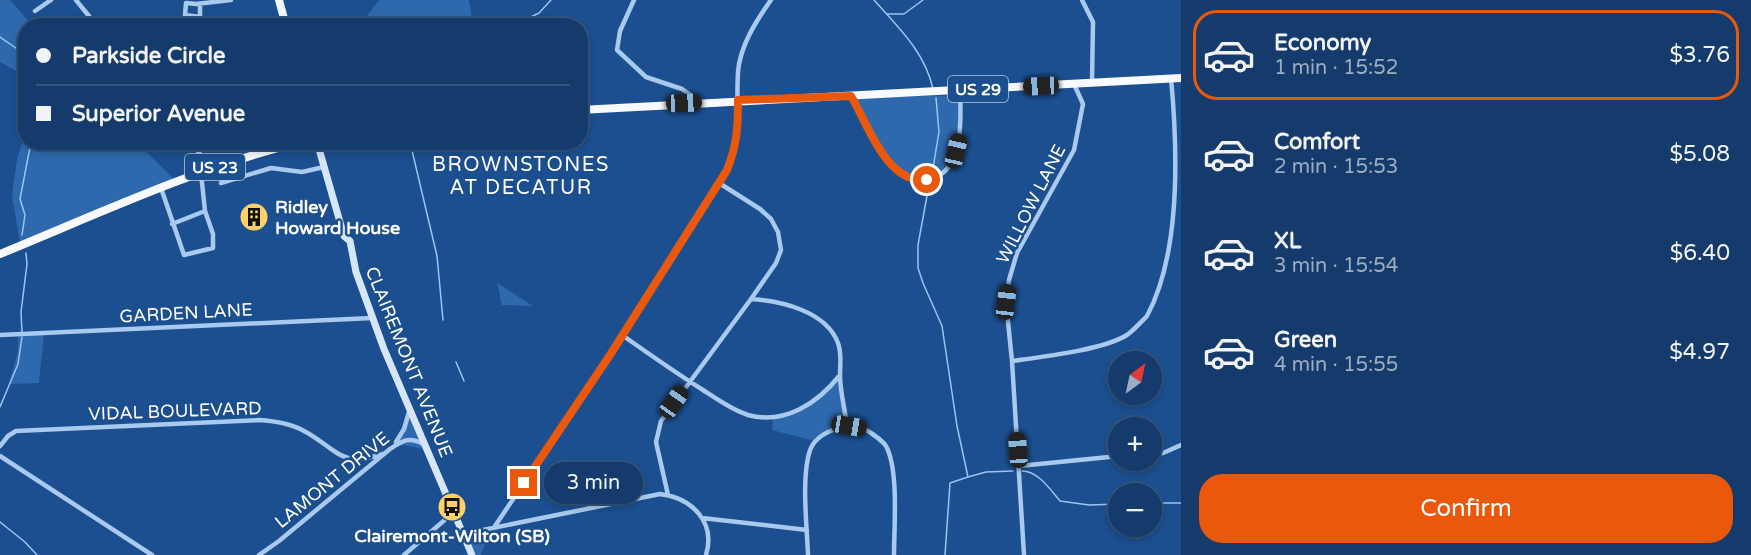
<!DOCTYPE html>
<meta charset="utf-8">
<style>
:root{--surface:#143b6b;--page:#214673;--text:#f1f3f6;--muted:#9dadc1;--line:#33557e;--accent:#ea580c}
body{margin:0;font-family:"Varela Round",sans-serif;background:var(--page);color:var(--text);height:100vh;display:flex;flex-direction:column;font-size:22px;white-space:nowrap}
*{box-sizing:border-box;margin:0}
p{font-size:20px;color:var(--muted)}
.icon{flex:none;width:33px;height:33px;fill:none;stroke:currentColor;stroke-width:2;stroke-linecap:round;stroke-linejoin:round}
.map{position:relative;flex:1;overflow:hidden}
.details{display:flex;flex-direction:column;background:var(--surface);width:570px}
.details>*{flex:none}
.guide{position:absolute;left:18px;top:18px;width:570px;height:132px;border-radius:24px;box-shadow:0 3px 9px #0003,0 0 0 2px var(--line);display:grid;align-content:center;height:132px;padding:0 18px;background:var(--surface)}
.needle{width:39px;rotate:33deg}
.buttons{position:absolute;left:1108px;top:351px;display:grid;gap:12px}
.buttons a{display:grid;place-items:center;width:54px;height:54px;border-radius:50%;background:var(--surface);box-shadow:0 3px 9px #0003,0 0 0 2px var(--line);font-size:30px}
.end{position:absolute;width:27px;height:27px;margin:-14px;border:8px solid #ea580c;background:#fff;box-shadow:0 0 0 3px #fff}
.from{border-radius:50%}
.bubble{position:absolute;height:42px;border-radius:21px;background:var(--surface);box-shadow:0 3px 9px #0003,0 0 0 2px var(--line);font-size:20px;font-weight:600;line-height:42px;text-align:center}
.car{position:absolute;width:18px;height:36px;margin:-18px -9px;border-radius:8px;box-shadow:0 0 4px 2px #0007;background:linear-gradient(#222 24%,#8ab4d8 0 40%,#222 0 76%,#8ab4d8 0 86%,#222 0)}
.guide b{display:flex;align-items:center;gap:21px;height:57px;font-size:22px}
.guide b+b{border-top:2px solid var(--line)}
.guide i{width:15px;height:15px;background:var(--text)}
ul{padding:10px 0 0;list-style:none}
li{display:flex;align-items:center;gap:18px;height:90px;margin:0 12px 9px;padding:0 6px;border:3px solid transparent;border-radius:24px}
li div{flex:1}
li b{display:block;font-size:22px}
li em{font-style:normal;font-weight:600}
li.on{border-color:var(--accent)}
li>.icon{width:54px;height:54px;stroke-width:1.5}
.button{display:flex;gap:12px;margin-top:auto;padding:12px 18px}
.button a{flex:1;height:69px;border-radius:24px;background:var(--accent);color:#fff;font-size:24px;font-weight:600;line-height:69px;text-align:center}
main{display:flex;flex:1;min-height:0}
.map>svg:first-child{display:block}
</style>
<main>
<div class="map">
<svg width="1181" height="555" viewBox="0 0 1181 555">
<rect width="100%" height="100%" fill="#1b4f8f"/>
<path fill="#2e69ad" d="M0,0H10L32,25L26,26L25,78L24,75L0,62Z
M379,0H469L473,25H360Z
M963,95C961,118 957,175 927,177C915,178 908,176 898,168C877,150 866,123 854,98Z
M25,134L26,142L137,143L175,180L21,249L12,195L17,159Z
M497,283L533,306L502,305Z
M44,333L39,383L9,384L18,351V334Z
M838,380L845,424L825,435L818,442L772,430L773,418C799,419 819,396 838,380Z
M411,411L427,450L404,445L390,449L395,443Z
M499,530C490,537 484,544 481,555H476L463,533Z"/>
<g fill="none" stroke-linecap="round" stroke-linejoin="round">
<path stroke="#9cc4f0" stroke-width="1.5" d="M874,0C898,27 925,52 933,89
M887,14H904L923,0
M513,26L539,13L551,0
M0,37L26,55
M410,142L437,256L443,320
M932,174L939,132L936,98
M929,185L918,245V268L923,283L942,326L957,426L968,477L950,483L945,555
M22,235L25,215L20,199L31,142
M22,332L21,312L27,264L26,253
M456,362L464,381
M0,407L18,364L22,337
M1022,471C1038,471 1050,489 1060,501L1089,505L1119,504
M968,477L986,472L1013,471
M1152,503H1181
M0,522L25,542L37,555"/>
<path stroke="#a9c9ee" stroke-width="4.5" d="M76,0L97,26
M634,0L620,31L617,50L646,77L682,89L702,103
M1082,0L1093,22L1092,82
M200,4V17L185,15L186,3L196,4L231,0
M35,11L51,0
M851,96C866,121 875,149 897,169C905,177 914,182 926,180C965,174 961,120 960,90
M191,142L211,169
M221,183L271,168L302,172L324,167
M161,188L184,255L213,248V234L205,211L201,173
M172,224L205,211
M751,299C781,301 826,311 838,343C842,354 840,364 840,375C840,392 845,409 847,426
M0,335L372,318
M622,335C649,354 676,373 703,390C717,399 732,410 748,415C785,425 818,403 840,375
M1012,361C1041,357 1103,350 1127,335C1134,330 1141,322 1147,316C1181,253 1178,153 1171,78
M396,442L404,429L409,412
M0,446L8,436L16,431L259,420C275,421 290,423 304,431C338,449 338,468 383,454
M1152,454L1163,453L1181,445
M0,456L152,555
M1019,466L1119,456
M668,495L656,442L661,421L751,299L776,263L781,250L778,232L771,219L760,209L719,183
M702,518L807,530
M495,526L610,355L727,170C741,134 736,109 738,72C740,46 756,21 771,0
M463,534L660,494C692,498 716,522 706,555
M259,555L279,541L390,449C402,441 409,436 423,444
M404,555L454,512
M808,555C807,526 801,477 810,450C815,437 830,430 842,427C850,425 861,427 868,431C874,435 882,440 886,446C899,470 894,527 894,555
M1024,555L1012,361L1006,302L1009,280L1017,253L1074,150L1083,104L1074,84"/>
<path stroke="#d6e6fa" stroke-width="7" d="M317,142L344,236L350,241L356,272L384,349L472,555"/>
<path stroke="#f0f6ff" stroke-width="8" d="M279,0L286,26"/>
<path stroke="#f8faff" stroke-width="8" d="M580,110L1181,78
M0,254C98,214 196,168 300,142"/>
</g>
<g fill="none" stroke-linecap="round" stroke-linejoin="round">
<path stroke="#ea580c" stroke-width="8" d="M524,483L610,355L727,170C737,145 738,127 738,100L851,96C868,124 886,184 927,180"/>
</g>
<defs>
<g id="building-disc" transform="scale(1.5)"><circle r="9.5" fill="#ffd166" stroke="#1b4f8f"/><path d="M-4-6H4V6H1V3H-1V6H-4ZM-2.5-4.3h1.7v1.8h-1.7ZM.8-4.3h1.7v1.8H.8ZM-2.5-1h1.7V.8h-1.7ZM.8-1h1.7V.8H.8Z" fill="#111"/></g>
<g id="bus-disc" transform="scale(1.5)"><circle r="9.5" fill="#ffd166" stroke="#1b4f8f"/><path d="M-5-6H5V4H4V6H2V4H-2V6H-4V4H-5ZM-3.5-4V0h7V-4ZM-3.5 1.2v1.5H-2V1.2ZM2 1.2v1.5H3.5V1.2Z" fill="#111"/></g>
</defs>
<g fill-rule="evenodd">
<use href="#building-disc" x="254" y="217"/>
<use href="#bus-disc" x="452" y="507"/>
</g>
<g text-anchor="middle" stroke-width="5" stroke-linejoin="round" paint-order="stroke">
<g fill="#1b4f8f" stroke="#bbcadd" stroke-width="1.5">
<rect x="948" y="76" width="60" height="26" rx="4.5"/>
<rect x="185" y="154" width="60" height="26" rx="4.5"/>
</g>
<g font-size="16" font-weight="bold" fill="#fff">
<text x="978" y="95">US 29</text>
<text x="215" y="173">US 23</text>
</g>
<g font-size="18" fill="#fff" stroke="#1b4f8f">
<text transform="translate(1031 204) rotate(-63)" y="6">WILLOW LANE</text>
<text transform="translate(186 313) rotate(-3)" y="6">GARDEN LANE</text>
<text transform="translate(409 362) rotate(68)" y="6">CLAIREMONT AVENUE</text>
<text transform="translate(175 411) rotate(-2)" y="6">VIDAL BOULEVARD</text>
<text transform="translate(332 480) rotate(-39)" y="6">LAMONT DRIVE</text>
</g>
<g font-size="18" font-weight="bold" fill="#fff" stroke="#1b4f8f" text-anchor="start">
<text x="275" y="213">Ridley<tspan x="275" dy="21">Howard House</tspan></text>
<text x="452" y="542" text-anchor="middle">Clairemont-Wilton (SB)</text>
</g>
<g font-size="20" letter-spacing="1.5" fill="#fff" stroke="#1b4f8f">
<text x="521" y="171">BROWNSTONES<tspan x="521" dy="23">AT DECATUR</tspan></text>
</g>
</g>
</svg>
<div class="buttons">
<a><svg class="needle" viewBox="-14 -14 28 28"><path d="M0-13l5 13h-10z" fill="#e53935"/><path d="M0 13l5-13h-10z" fill="#9dadc1"/></svg></a>
<a>+</a>
<a>−</a>
</div>
<i class="end from" style="left:927px;top:180px"></i>
<i class="end" style="left:524px;top:483px"></i>
<div class="bubble" style="left:544px;top:462px;width:99px">3 min</div>
<i class="car" style="left:1041px;top:86px;rotate:267deg"></i>
<i class="car" style="left:684px;top:103px;rotate:88deg"></i>
<i class="car" style="left:956px;top:151px;rotate:13deg"></i>
<i class="car" style="left:1006px;top:302px;rotate:7deg"></i>
<i class="car" style="left:674px;top:402px;rotate:35deg"></i>
<i class="car" style="left:849px;top:426px;rotate:99deg"></i>
<i class="car" style="left:1018px;top:450px;rotate:356deg"></i>
<div class="guide">
<b><i class="from"></i>Parkside Circle</b>
<b><i></i>Superior Avenue</b>
</div>
</div>
<section class="details">
<ul>
<li class="on"><svg class="icon" aria-label="car" viewBox="0 0 24 24"><path d="M5 17H2v-5l4-1 3-4h7l3 4 3 1v5h-3M9 17h6M6 11h13"/><circle cx="7" cy="17" r="2"/><circle cx="17" cy="17" r="2"/></svg><div><b>Economy</b><p>1 min · 15:52</p></div><em>$3.76</em></li>
<li><svg class="icon" aria-label="car" viewBox="0 0 24 24"><path d="M5 17H2v-5l4-1 3-4h7l3 4 3 1v5h-3M9 17h6M6 11h13"/><circle cx="7" cy="17" r="2"/><circle cx="17" cy="17" r="2"/></svg><div><b>Comfort</b><p>2 min · 15:53</p></div><em>$5.08</em></li>
<li><svg class="icon" aria-label="car" viewBox="0 0 24 24"><path d="M5 17H2v-5l4-1 3-4h7l3 4 3 1v5h-3M9 17h6M6 11h13"/><circle cx="7" cy="17" r="2"/><circle cx="17" cy="17" r="2"/></svg><div><b>XL</b><p>3 min · 15:54</p></div><em>$6.40</em></li>
<li><svg class="icon" aria-label="car" viewBox="0 0 24 24"><path d="M5 17H2v-5l4-1 3-4h7l3 4 3 1v5h-3M9 17h6M6 11h13"/><circle cx="7" cy="17" r="2"/><circle cx="17" cy="17" r="2"/></svg><div><b>Green</b><p>4 min · 15:55</p></div><em>$4.97</em></li>
</ul>
<div class="button"><a>Confirm</a></div>
</section>
</main>
